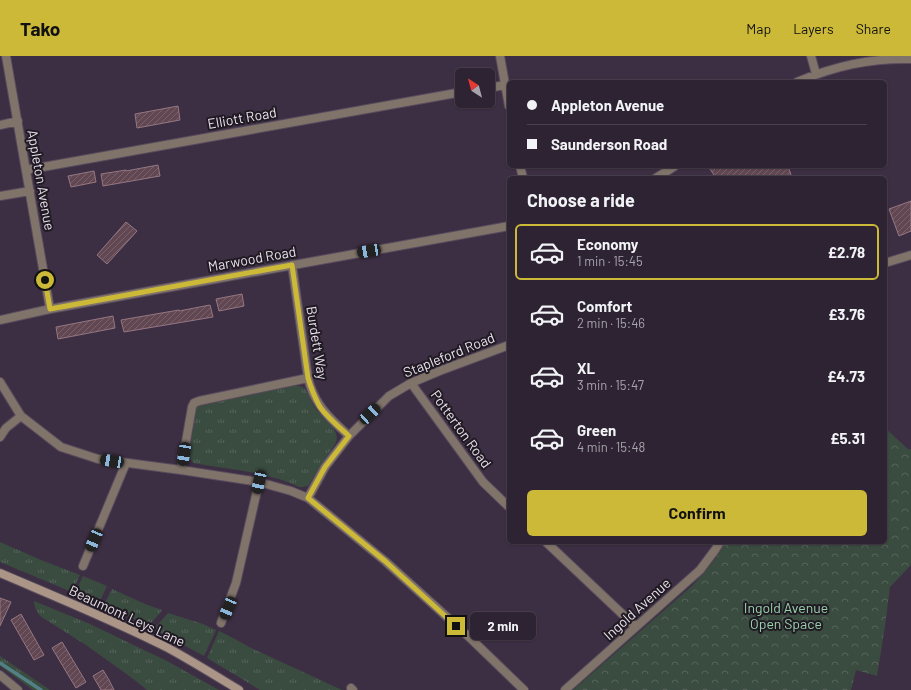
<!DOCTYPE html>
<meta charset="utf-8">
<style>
:root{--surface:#2e2332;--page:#3a2f3e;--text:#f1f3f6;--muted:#a7a4ac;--line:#49404d;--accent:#ccb938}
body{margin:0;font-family:Barlow,sans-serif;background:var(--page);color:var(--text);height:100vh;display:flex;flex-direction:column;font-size:15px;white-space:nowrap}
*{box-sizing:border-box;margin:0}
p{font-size:13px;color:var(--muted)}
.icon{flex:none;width:22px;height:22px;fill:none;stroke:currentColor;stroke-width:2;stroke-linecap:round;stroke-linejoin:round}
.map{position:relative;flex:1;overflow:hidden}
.panel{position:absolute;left:507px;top:120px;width:380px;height:368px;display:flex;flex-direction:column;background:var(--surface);border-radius:6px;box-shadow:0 1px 3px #0004,0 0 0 1px var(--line)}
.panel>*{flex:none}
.top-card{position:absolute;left:507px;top:24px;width:380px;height:88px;border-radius:6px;box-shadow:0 1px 3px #0004,0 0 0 1px var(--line);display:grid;align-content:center;height:88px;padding:0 20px;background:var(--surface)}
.needle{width:26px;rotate:324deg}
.buttons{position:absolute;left:455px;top:12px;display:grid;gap:8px}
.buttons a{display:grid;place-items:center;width:40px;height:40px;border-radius:6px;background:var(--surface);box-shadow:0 1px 3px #0004,0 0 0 1px var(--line);font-size:20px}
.end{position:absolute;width:18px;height:18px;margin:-9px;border:5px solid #ccb938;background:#111;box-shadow:0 0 0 2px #111}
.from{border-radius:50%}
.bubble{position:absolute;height:28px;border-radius:6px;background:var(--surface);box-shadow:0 1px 3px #0004,0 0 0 1px var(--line);font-size:13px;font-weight:700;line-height:28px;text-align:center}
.car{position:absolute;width:12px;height:24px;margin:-12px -6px;border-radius:5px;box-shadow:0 0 3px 1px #0007;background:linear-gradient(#222 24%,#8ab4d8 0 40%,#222 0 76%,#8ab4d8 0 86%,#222 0)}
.top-card b{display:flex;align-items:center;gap:14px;height:38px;font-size:15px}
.top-card b+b{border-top:1px solid var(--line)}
.top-card i{width:10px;height:10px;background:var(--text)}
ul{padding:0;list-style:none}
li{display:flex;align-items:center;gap:12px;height:56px;margin:0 8px 6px;padding:0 12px;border:2px solid transparent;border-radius:6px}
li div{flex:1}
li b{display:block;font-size:15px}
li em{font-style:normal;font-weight:700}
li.on{border-color:var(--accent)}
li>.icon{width:36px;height:36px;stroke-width:1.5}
h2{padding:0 20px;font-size:18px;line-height:48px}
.cta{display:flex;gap:8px;margin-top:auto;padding:8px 20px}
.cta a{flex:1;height:46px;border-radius:6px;background:var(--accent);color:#111;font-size:16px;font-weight:700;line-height:46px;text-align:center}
header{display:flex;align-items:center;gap:24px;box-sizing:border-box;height:56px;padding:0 20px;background:var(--accent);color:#111}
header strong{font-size:19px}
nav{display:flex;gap:22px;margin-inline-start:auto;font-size:14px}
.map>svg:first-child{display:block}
</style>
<header>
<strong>Tako</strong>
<nav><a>Map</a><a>Layers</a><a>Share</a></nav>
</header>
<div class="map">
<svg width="911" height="634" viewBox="0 0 911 634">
<defs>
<pattern id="grass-tufts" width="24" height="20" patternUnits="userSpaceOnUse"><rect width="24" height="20" fill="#3a4b3f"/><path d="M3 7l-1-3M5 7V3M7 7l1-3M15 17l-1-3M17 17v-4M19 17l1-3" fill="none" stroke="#56645b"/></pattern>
<pattern id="park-crowns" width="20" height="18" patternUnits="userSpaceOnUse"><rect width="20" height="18" fill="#3a4b3f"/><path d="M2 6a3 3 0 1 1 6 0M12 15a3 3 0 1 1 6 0" fill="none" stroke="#56645b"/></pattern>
<pattern id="building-hatch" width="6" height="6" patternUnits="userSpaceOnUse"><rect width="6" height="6" fill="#614751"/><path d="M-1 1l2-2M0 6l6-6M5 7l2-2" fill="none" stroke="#78616a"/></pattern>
</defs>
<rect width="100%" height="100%" fill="#3d2f43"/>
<path fill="url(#grass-tufts)" d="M295,329C298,330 301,330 304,332C309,337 311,346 315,352C322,362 343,374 335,388L320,411L308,430L302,431H299C269,416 226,413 193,407L189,401V397L197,347Z
M0,486L41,504L80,519L72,536L0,506Z
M83,520L107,530L99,547L75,537Z
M112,533L145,548L162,554L160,557L148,570L104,549Z
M34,545L90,568L167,605L219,634H147L132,622L86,589L40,560C37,555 34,551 34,545Z
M168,557L203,568L216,574L204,600L154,573Z
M219,575L235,583L249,591L342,634H260L207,602Z
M0,600L50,634H33L0,610Z"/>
<path fill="url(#park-crowns)" d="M885,372L908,393H911V509L890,531L885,570L877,620L856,614L851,634H573L693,529C705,515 718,502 725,486H885Z"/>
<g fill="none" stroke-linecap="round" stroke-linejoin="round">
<path stroke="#538085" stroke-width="3.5" d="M0,607L41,634"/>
</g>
<path fill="url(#building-hatch)" stroke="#957782" d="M178,50L180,64L137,72L135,58Z
M158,109L160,120L103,130L101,118L126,114V115Z
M708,110H788L792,122H716Z
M94,115L96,126L71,131L68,120Z
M911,145V175L899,180L889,153Z
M126,166L137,175L107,208L97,199Z
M242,238L244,250L219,255L216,243Z
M210,249L213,261L124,276L121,264L179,254V255Z
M113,260L115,272L58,283L56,271Z
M0,542L11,546L0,570Z
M21,558L44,599L34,604L11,564Z
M62,586L86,626L76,632L52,592Z
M103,614L109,624L114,634H101L93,620Z"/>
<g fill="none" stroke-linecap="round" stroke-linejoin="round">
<g stroke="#584b5e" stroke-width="10">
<path id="street" d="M6,0L50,253
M500,0L509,50
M811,0L816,18
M797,26C835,10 870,2 911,3
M488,32L505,29
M0,69L18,65
M520,110L523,122
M26,114L462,36
M656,122L675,110
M0,140L30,135
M885,207L911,199
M292,209L308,322C309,327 311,332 313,337C321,355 335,367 349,380
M0,264L50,253L509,170
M0,326L21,360L61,391L98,403L181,414L259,426L291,435L308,442L385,505L468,580L524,634
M411,327L483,426L509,451
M0,381L6,372L21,360
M181,414L192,351L194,347L199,345L308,322
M308,442L325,411L349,380L389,340L411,327L442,314L509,289
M546,486L636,571
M83,510L126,407
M221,567L236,527L259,426
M0,619L18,634
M351,632L353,634
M565,634L700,514L715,494L720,486"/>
</g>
<g stroke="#584b5e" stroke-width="10">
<path id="secondary" d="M0,517C56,541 113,564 168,592C192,605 216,620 239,634"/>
</g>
<use href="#street" stroke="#807369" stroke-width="8"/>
<use href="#secondary" stroke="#ab9586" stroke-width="8"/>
</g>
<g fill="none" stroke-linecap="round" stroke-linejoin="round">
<path stroke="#ccb938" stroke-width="5" d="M45,224L50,253L292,209L308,322C311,332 315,342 320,351C328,362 339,371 349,380L325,411L308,442L385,505L456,570"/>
</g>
<g text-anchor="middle" stroke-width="4" stroke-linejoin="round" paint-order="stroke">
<g font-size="14" fill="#e8dfec" stroke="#201a23">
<text transform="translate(242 62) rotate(-10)" y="5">Elliott Road</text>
<text transform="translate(41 124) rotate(80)" y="5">Appleton Avenue</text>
<text transform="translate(252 203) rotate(-10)" y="5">Marwood Road</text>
<text transform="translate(317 287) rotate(81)" y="5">Burdett Way</text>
<text transform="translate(449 299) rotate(-22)" y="5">Stapleford Road</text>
<text transform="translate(461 373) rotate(54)" y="5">Potterton Road</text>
<text transform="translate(637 553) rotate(-42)" y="5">Ingold Avenue</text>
<text transform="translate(127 560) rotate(25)" y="5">Beaumont Leys Lane</text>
</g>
<g font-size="14" fill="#98d2ac" stroke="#201a23">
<text x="786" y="557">Ingold Avenue<tspan x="786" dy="16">Open Space</tspan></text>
</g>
</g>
</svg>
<div class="buttons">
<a><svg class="needle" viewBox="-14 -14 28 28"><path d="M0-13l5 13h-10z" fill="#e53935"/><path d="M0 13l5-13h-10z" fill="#a7a4ac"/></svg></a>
</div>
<i class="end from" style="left:45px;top:224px"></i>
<i class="end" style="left:456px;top:570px"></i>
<div class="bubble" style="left:470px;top:556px;width:66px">2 min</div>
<i class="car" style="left:369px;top:195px;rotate:260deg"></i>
<i class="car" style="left:370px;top:358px;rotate:47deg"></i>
<i class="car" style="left:184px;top:398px;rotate:189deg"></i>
<i class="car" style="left:112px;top:405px;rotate:279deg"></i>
<i class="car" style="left:259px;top:426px;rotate:192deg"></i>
<i class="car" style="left:94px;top:484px;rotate:203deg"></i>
<i class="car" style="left:228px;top:552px;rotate:203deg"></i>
<div class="top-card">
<b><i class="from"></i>Appleton Avenue</b>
<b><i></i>Saunderson Road</b>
</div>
<section class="panel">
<h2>Choose a ride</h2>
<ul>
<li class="on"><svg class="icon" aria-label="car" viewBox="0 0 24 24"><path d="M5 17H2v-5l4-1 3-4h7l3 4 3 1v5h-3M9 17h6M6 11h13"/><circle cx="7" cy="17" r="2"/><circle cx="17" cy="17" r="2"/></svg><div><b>Economy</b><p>1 min · 15:45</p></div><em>£2.78</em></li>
<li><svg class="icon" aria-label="car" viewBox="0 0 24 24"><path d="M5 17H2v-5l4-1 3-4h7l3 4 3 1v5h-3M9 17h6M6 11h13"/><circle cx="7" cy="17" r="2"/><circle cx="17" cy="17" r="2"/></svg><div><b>Comfort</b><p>2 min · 15:46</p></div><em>£3.76</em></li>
<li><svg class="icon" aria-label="car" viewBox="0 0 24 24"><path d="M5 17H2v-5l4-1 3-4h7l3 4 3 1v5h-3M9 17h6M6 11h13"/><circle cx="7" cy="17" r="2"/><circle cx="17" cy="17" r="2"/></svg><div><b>XL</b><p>3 min · 15:47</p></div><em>£4.73</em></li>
<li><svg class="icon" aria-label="car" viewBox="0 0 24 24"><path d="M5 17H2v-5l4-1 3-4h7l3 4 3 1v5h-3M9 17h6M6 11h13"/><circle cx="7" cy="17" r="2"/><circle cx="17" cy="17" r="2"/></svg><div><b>Green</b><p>4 min · 15:48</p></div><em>£5.31</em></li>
</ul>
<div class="cta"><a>Confirm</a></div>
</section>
</div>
